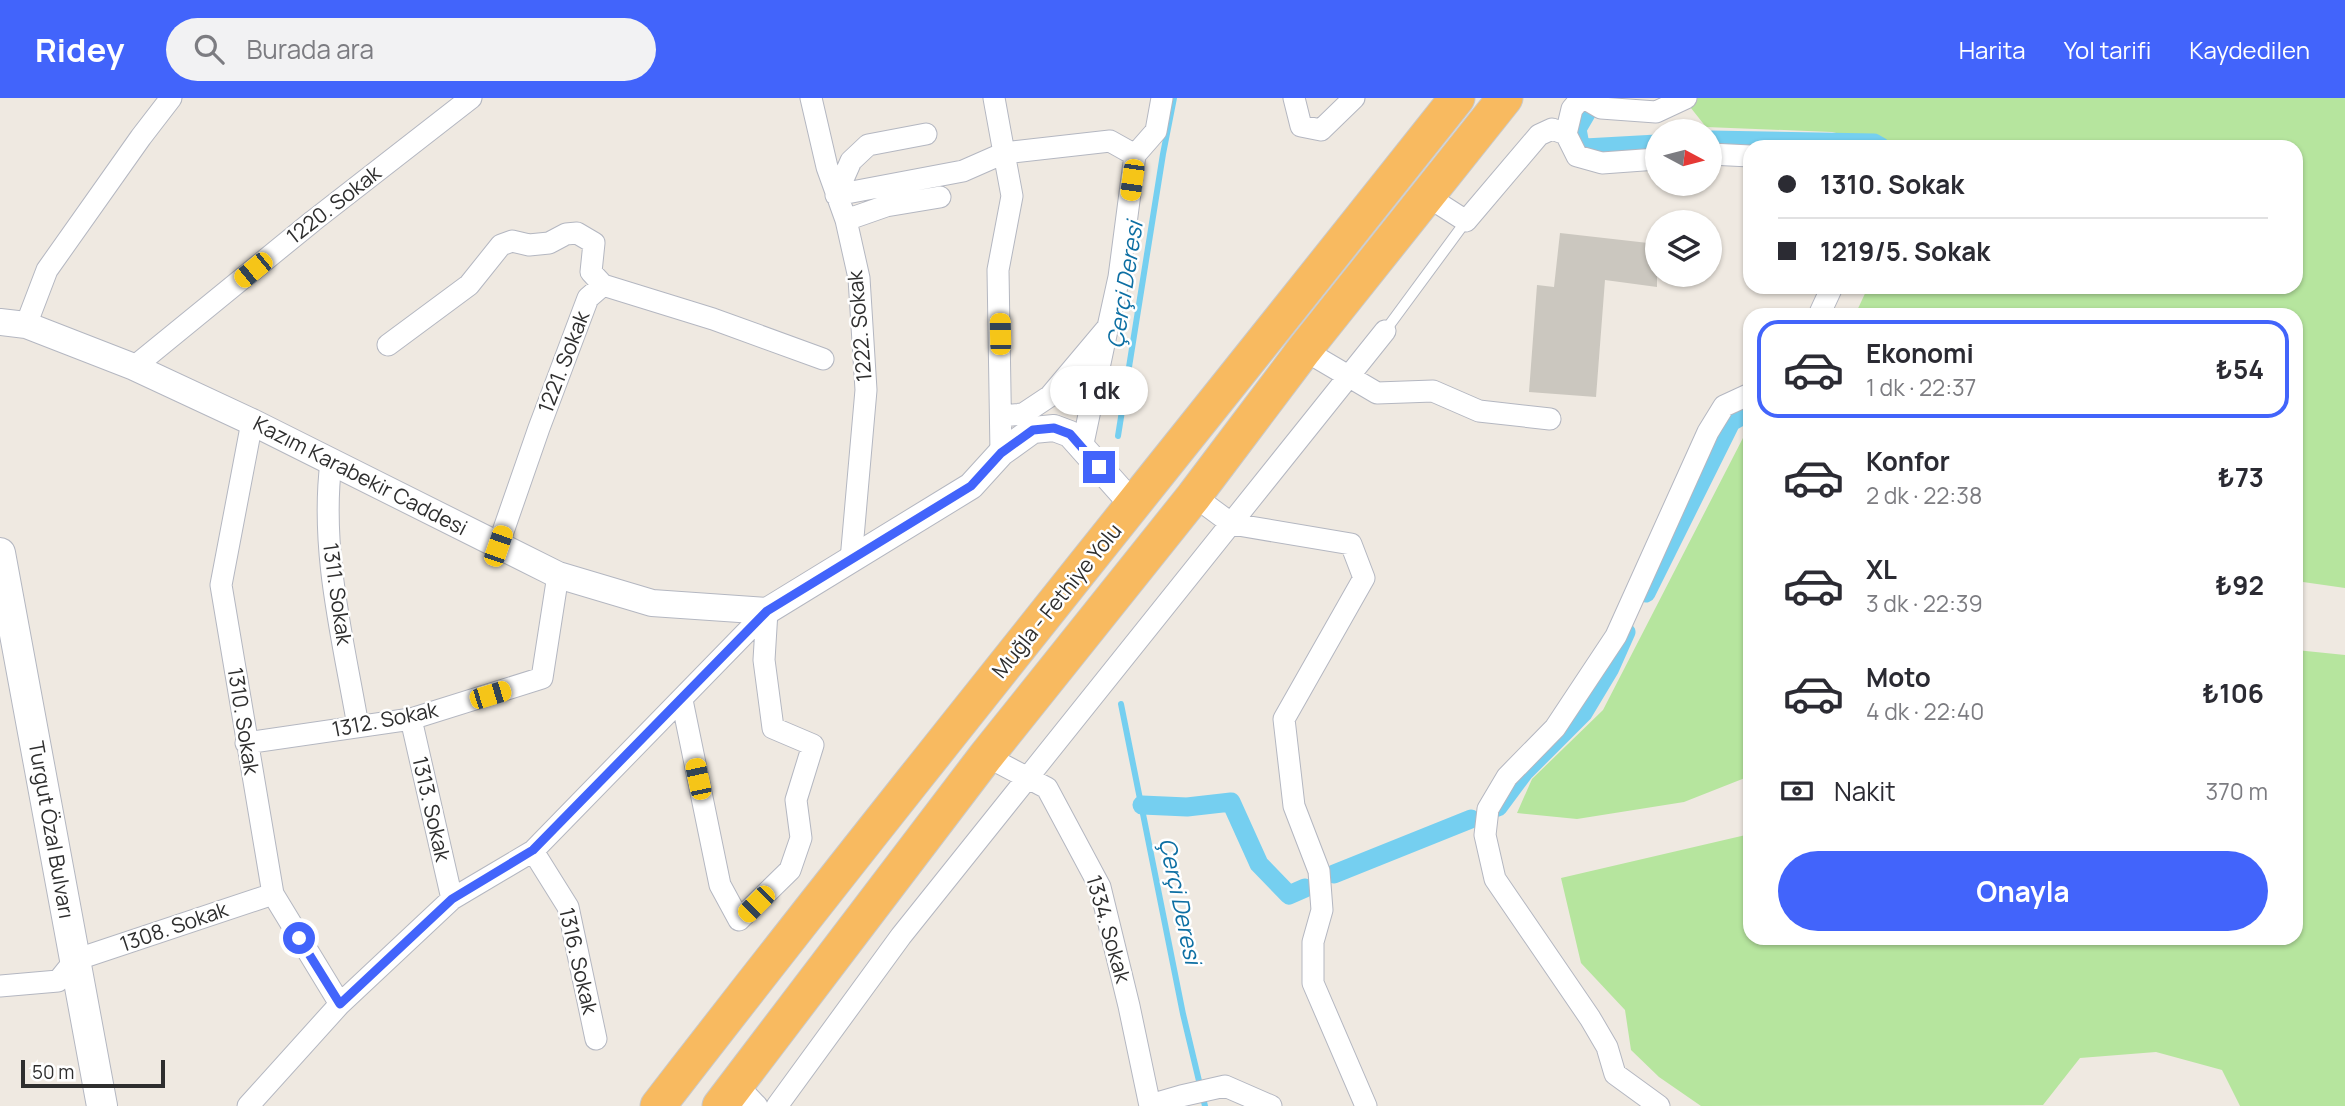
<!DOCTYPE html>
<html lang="tr">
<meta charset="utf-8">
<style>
:root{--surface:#fff;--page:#f2f2f3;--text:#2b2b33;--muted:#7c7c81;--line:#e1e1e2;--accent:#4264fb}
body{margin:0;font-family:Manrope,sans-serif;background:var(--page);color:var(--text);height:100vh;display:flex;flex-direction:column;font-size:26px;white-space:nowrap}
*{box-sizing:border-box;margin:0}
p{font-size:23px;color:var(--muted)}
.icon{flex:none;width:38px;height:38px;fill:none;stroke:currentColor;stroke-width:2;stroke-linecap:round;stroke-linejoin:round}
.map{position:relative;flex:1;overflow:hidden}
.side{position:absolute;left:1743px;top:210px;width:560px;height:637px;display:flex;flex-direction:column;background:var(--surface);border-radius:21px;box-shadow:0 2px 5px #0004}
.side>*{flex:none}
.hud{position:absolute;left:1743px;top:42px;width:560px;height:154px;border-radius:21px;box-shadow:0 2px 5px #0004;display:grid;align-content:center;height:154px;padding:0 35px;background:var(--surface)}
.needle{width:46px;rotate:97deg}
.buttons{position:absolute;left:1645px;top:21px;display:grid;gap:14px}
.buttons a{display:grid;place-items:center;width:77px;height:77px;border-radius:50%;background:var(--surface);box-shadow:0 2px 5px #0004;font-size:35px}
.scale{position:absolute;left:21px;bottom:18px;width:144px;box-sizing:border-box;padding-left:7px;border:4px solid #2e2e2e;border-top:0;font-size:19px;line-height:24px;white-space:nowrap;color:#2e2e2e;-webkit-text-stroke:5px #fff;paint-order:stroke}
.end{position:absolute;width:32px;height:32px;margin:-16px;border:9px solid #4264fb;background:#fff;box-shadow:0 0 0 4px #fff}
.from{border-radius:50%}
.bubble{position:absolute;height:49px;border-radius:24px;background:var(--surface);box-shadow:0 2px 5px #0004;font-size:23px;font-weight:700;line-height:49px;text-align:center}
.car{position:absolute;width:21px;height:42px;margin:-21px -10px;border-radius:9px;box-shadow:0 0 5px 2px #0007;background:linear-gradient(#f5c518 24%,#345 0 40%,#f5c518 0 76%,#345 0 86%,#f5c518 0)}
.hud b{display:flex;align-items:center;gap:24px;height:66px;font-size:26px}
.hud b+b{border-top:2px solid var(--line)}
.hud i{width:18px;height:18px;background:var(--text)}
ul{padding:12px 0 0;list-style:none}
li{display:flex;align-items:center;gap:21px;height:98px;margin:0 14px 10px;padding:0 21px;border:4px solid transparent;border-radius:21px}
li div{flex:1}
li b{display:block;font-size:26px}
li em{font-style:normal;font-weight:700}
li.current{border-color:var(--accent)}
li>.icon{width:63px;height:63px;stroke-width:1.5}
.pay{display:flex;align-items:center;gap:18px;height:77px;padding:0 35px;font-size:26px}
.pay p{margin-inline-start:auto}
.button{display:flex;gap:14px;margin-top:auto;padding:14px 35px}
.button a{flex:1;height:80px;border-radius:42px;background:var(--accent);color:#fff;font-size:28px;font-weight:700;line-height:80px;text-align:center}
header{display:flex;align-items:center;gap:42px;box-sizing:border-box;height:98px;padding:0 35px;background:var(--accent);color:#fff}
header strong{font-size:33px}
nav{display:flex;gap:38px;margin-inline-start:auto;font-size:24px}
.search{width:490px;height:63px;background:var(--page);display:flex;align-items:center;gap:18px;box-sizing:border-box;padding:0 24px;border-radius:38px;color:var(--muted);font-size:26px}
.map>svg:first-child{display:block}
</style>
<header>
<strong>Ridey</strong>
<div class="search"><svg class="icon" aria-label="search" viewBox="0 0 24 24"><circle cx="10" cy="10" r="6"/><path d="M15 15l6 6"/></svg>Burada ara</div>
<nav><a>Harita</a><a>Yol tarifi</a><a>Kaydedilen</a></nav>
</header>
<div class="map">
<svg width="2345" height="1008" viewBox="0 0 2345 1008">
<rect width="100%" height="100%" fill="#efe9e1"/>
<path fill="#b6e59e" d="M1683,0H2345V490L2296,483V217H1855L1868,189H2296V49H1896L1832,34L1706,29Z
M1750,335V678L1684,704L1577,721L1517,715L1532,681L1603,612L1745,336Z
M2296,552L2345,557V1008H2240L2222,972L2156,954L2080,960L2043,1007L1701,1008L1659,979L1631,952L1625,912L1581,865L1561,780L1750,736V840H2296Z"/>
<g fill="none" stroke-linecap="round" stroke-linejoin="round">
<path stroke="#75cff0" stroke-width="6" d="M1118,338L1163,56L1174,0
M1121,606L1183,916L1205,1008"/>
<path stroke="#75cff0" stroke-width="19" d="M1595,0L1577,31L1580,47L1585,50L1657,46
M1710,42L1874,45L1881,49
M1646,495L1731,324L1750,313
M1142,707L1187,709L1231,704L1259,766L1289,797L1305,790
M1498,709L1524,674L1583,615L1610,570L1626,534
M1334,776L1471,721"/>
</g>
<path fill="#cbc7bf" d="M1560,135L1657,146V189L1605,182L1596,299L1529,294L1537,187L1554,189Z"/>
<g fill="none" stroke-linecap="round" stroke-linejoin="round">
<g stroke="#b4b7c1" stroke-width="12">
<path id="service" d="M1385,233L1466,123"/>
</g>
<g stroke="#b4b7c1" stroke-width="23">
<path id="minor" d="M811,0L827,69L846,122L859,180L866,292L851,462
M994,0L1004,55L1110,43L1135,57
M1294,0L1301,28L1321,32L1354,0
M1581,0L1572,11L1566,36L1577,58L1602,65L1657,61
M1584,0L1601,10L1656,14L1686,0
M1710,56L1750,58
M836,97L963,73L1004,55L1012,98L998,172L1001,355
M836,97L851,63L868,47L926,36
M1427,98L1466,123L1539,37L1552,31L1566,36
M846,122L886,108L940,99
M1819,217L1832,189
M26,227L47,172L141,39L171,0
M388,247L469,187L501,147L512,143L529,147L549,145L566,136L577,135L594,145L591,174L603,187
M1304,252L1377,295L1433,293L1479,313L1550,321
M134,269L313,123L471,0
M1001,318L1023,316L1050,298L1108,229L1119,179L1135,57L1156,33L1162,0
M252,324L221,487L273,796L340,906
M1082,350L1107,232
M331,364C320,453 343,541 358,628
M1194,398L1232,426L1351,446L1364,480L1284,621L1294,708L1319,773L1322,812L1313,844V885L1366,1008
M498,448L539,330L588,200L603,187L713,221L823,261
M682,602L720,787L739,822L790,772L801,740L796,702L813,647L773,630L764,562L767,513
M411,621L452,801
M246,645L411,621L542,580L558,477
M986,658L1047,690L1100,789L1129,908L1150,1008
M533,753L568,809L596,941
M0,888L58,883L75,862L273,796
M736,986L757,1008
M1150,1007L1181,998L1225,988L1271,1008
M248,1008L340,906L452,801L533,753L767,513
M777,1008L901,838L1385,233
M1659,1008L1615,976L1607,949L1590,920L1495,781L1485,737L1488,711L1507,679L1555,630L1616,538L1708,334L1724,308L1750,296"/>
</g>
<g stroke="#b4b7c1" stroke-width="28">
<path id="tertiary" d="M0,224L26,227L134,269L252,324L558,477L652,505L767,513L971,388L1001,355L1033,332L1054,330L1070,336L1134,408"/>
</g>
<g stroke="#b4b7c1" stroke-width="32">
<path id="secondary" d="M0,455L102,1008"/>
</g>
<g stroke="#c9c9c9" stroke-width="37">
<path id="trunk" d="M658,1008C920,669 1191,336 1457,0
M720,1008L986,658L1194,398L1304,252L1505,0"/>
</g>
<use href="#service" stroke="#fff" stroke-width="10"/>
<use href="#minor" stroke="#fff" stroke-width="21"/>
<use href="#tertiary" stroke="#fff" stroke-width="26"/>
<use href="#secondary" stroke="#fff" stroke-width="30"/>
<use href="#trunk" stroke="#f8ba60" stroke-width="35"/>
</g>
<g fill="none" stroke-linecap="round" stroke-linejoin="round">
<path stroke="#4264fb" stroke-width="9" d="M299,840L340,906L452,801L533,752L767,513L971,388L1001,355L1033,332L1054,330L1070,336L1099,369"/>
</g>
<g text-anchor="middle" stroke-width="5" stroke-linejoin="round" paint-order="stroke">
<g font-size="21" fill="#2e2e2e" stroke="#fff">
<text transform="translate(334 107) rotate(-38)" y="7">1220. Sokak</text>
<text transform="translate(860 228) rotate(-95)" y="7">1222. Sokak</text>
<text transform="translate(564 264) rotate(-69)" y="7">1221. Sokak</text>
<text transform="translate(360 378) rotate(27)" y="7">Kazım Karabekir Caddesi</text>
<text transform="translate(337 496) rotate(82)" y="7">1311. Sokak</text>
<text transform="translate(1057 503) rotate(-51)" y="7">Muğla - Fethiye Yolu</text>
<text transform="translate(385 622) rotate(-11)" y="7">1312. Sokak</text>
<text transform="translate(243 623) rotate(81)" y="7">1310. Sokak</text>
<text transform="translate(431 711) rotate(77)" y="7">1313. Sokak</text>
<text transform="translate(51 732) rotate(80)" y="7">Turgut Özal Bulvarı</text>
<text transform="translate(174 829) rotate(-19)" y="7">1308. Sokak</text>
<text transform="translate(1108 831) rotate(74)" y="7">1334. Sokak</text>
<text transform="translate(578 863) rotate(77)" y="7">1316. Sokak</text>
</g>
<g font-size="23" font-style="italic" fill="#0d6fa3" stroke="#fff">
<text transform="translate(1125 187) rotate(-81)" y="8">Çerçi Deresi</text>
<text transform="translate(1180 803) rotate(78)" y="8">Çerçi Deresi</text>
</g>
</g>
</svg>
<div class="buttons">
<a><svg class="needle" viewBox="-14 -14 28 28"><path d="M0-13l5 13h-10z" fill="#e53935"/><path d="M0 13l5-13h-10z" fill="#7c7c81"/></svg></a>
<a><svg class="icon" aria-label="layers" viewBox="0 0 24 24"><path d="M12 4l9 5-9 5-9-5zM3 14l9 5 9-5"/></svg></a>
</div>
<div class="scale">50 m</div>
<i class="end from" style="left:299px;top:840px"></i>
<i class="end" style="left:1099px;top:369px"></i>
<div class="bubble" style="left:1050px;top:268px;width:98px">1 dk</div>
<i class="car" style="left:1132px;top:82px;rotate:188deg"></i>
<i class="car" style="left:253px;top:172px;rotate:231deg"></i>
<i class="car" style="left:1000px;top:236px;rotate:359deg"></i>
<i class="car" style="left:498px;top:448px;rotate:19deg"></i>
<i class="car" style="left:490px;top:597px;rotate:73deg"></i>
<i class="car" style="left:698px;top:681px;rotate:348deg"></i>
<i class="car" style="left:756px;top:806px;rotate:225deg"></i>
<div class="hud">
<b><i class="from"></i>1310. Sokak</b>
<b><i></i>1219/5. Sokak</b>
</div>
<section class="side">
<ul>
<li class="current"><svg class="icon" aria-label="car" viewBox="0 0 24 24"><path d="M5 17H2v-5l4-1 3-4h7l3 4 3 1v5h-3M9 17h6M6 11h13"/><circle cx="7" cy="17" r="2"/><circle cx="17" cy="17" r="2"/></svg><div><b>Ekonomi</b><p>1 dk · 22:37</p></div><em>₺54</em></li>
<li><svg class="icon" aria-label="car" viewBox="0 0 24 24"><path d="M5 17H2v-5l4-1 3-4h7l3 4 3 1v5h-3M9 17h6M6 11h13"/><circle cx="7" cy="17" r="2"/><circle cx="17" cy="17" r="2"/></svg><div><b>Konfor</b><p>2 dk · 22:38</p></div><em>₺73</em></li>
<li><svg class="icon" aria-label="car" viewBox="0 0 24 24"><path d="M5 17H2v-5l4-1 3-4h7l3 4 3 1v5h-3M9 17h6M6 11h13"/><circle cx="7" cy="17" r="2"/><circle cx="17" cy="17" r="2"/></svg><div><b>XL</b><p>3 dk · 22:39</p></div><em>₺92</em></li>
<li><svg class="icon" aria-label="car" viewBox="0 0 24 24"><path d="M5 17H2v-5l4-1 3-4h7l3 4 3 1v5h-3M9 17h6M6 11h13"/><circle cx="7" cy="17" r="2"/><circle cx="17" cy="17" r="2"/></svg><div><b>Moto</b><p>4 dk · 22:40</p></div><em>₺106</em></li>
</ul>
<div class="pay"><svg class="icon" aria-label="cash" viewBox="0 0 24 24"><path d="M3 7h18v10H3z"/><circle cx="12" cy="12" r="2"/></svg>Nakit<p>370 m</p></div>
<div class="button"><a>Onayla</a></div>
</section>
</div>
